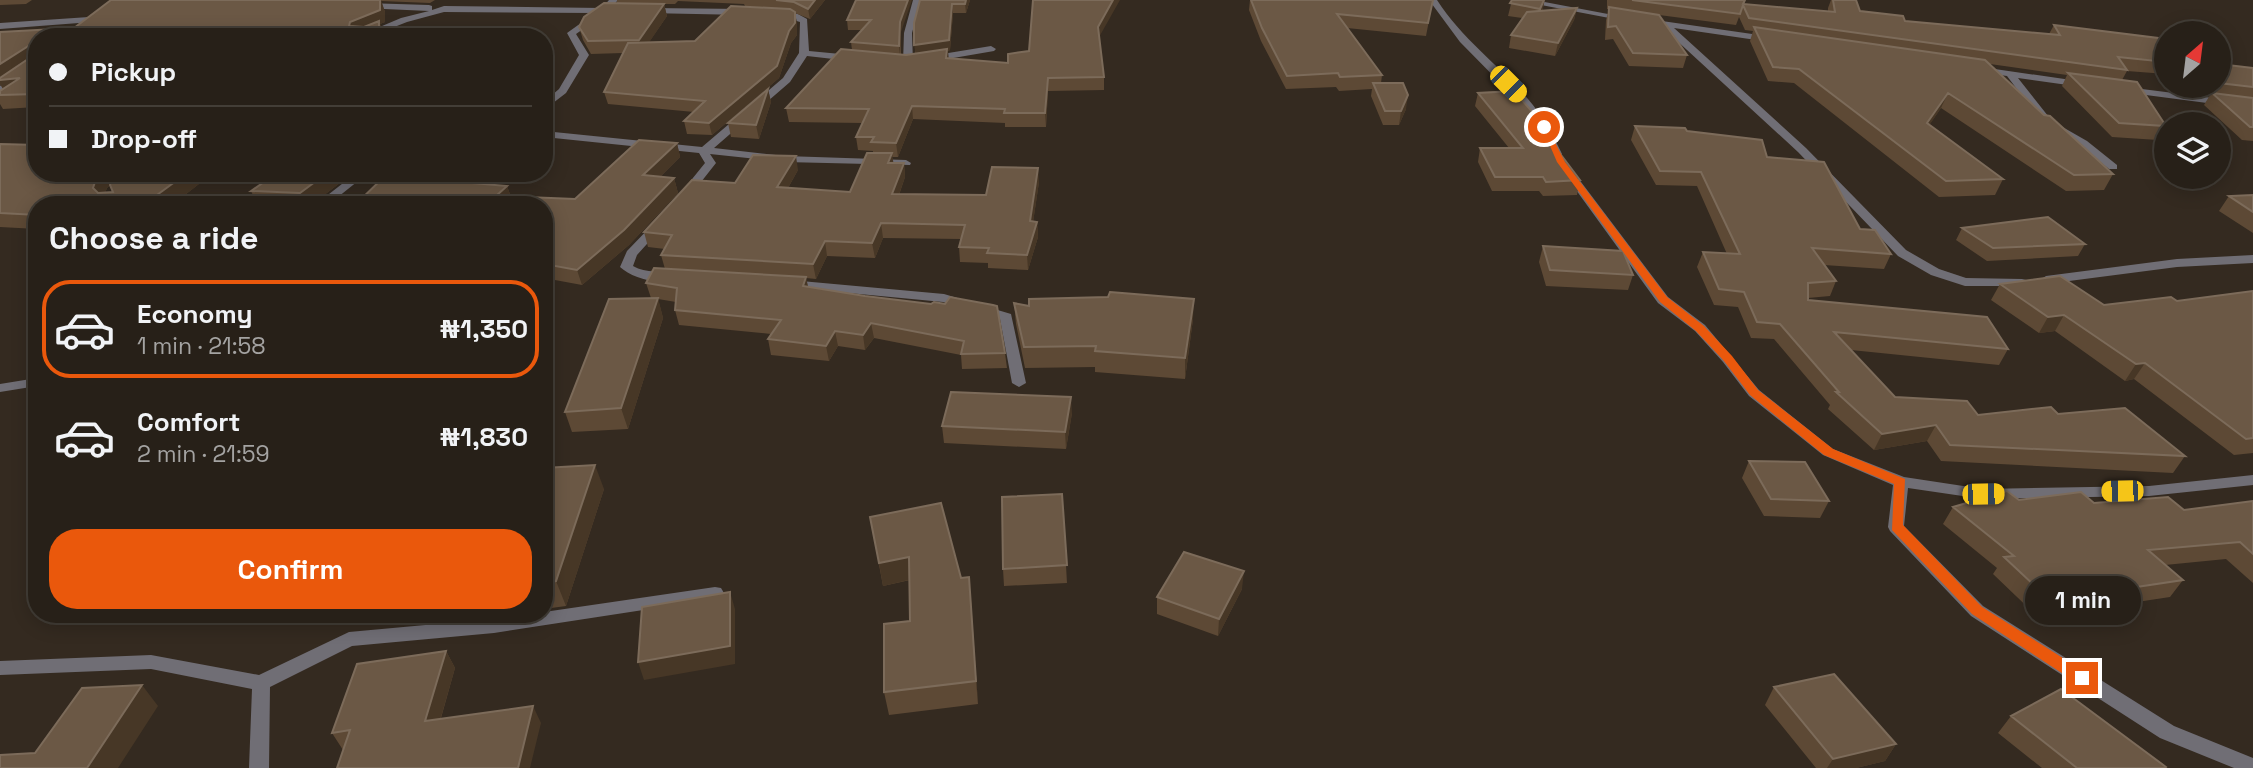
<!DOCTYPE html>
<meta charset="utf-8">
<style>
:root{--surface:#272018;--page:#332d25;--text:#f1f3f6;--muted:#a4a3a2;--line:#433e37;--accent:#ea580c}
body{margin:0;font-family:"Space Grotesk",sans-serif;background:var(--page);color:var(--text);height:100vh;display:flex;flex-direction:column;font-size:26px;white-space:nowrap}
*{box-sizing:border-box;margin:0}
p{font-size:23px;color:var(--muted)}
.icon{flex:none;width:38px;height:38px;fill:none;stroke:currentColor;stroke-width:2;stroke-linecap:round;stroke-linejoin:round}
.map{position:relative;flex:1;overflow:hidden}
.side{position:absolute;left:28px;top:196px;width:525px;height:427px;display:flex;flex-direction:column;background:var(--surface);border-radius:28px;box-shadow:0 4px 18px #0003,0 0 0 2px var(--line)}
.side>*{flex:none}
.guide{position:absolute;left:28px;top:28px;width:525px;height:154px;border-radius:28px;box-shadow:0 4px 18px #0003,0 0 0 2px var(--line);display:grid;align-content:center;height:154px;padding:0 21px;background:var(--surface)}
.needle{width:46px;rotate:28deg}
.tools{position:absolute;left:2154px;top:21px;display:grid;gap:14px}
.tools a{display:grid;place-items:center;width:77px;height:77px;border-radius:50%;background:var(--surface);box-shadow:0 4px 18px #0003,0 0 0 2px var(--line);font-size:35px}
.end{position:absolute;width:32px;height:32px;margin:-16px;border:9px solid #ea580c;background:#fff;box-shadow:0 0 0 4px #fff}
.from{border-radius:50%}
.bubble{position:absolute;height:49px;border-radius:24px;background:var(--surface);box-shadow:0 4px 18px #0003,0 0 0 2px var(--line);font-size:23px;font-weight:800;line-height:49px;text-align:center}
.car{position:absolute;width:21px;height:42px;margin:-21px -10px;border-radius:9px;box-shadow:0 0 5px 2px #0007;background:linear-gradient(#f5c518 24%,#345 0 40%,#f5c518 0 76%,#345 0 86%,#f5c518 0)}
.guide b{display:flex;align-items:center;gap:24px;height:66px;font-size:26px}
.guide b+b{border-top:2px solid var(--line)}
.guide i{width:18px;height:18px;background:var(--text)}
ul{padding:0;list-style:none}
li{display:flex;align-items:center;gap:21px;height:98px;margin:0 14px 10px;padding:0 7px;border:4px solid transparent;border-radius:28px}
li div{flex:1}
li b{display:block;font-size:26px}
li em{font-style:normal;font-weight:800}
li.current{border-color:var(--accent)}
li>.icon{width:63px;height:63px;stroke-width:1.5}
h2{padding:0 21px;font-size:32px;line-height:84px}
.primary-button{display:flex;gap:14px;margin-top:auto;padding:14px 21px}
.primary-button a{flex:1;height:80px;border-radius:28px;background:var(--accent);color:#fff;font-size:28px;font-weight:800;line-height:80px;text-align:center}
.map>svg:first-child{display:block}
</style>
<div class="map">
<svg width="2253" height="768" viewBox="0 0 2253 768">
<rect width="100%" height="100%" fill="#342a20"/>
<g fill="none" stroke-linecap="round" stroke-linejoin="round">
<path fill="#706e75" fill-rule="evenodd" d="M609,0H618L611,8L615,9V13H606L576,34L589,55L566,93L544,110V102L559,89L579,55L567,33L595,13L444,12L407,22L369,37H356L401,18L429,11L362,8V4L365,3L429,5L432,6V10L444,6L602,8Z
M913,0H921L912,33L913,62L908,65L903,62L904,33Z
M1429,0H1437C1462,39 1499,65 1528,99C1542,115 1553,135 1562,154L1561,156H1553L1525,108L1460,42Z
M1515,0H1534L1629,18L1625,21Z
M649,8L745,9L749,12L745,15L646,13L645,11Z
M779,10L798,14L807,19L809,51L851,55L856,58L851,61L807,56L790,82L714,148L785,156L906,160L911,163L910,165L785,162L710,154L716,163L690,196L686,197L680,194L705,163L699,153L544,137V131L702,147L783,78L799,53L800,22L776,15L775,13Z
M89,17L93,20L92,22L0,29V23Z
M1648,19L1773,37L1774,39L1770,42L1674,28L1806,148L1906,250L1939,269L1966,278L2022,279L2026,280L2028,283L2026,286H1965L1931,275L1898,256L1798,152L1662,27L1645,24L1644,22Z
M991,46L996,49L994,51L930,62L925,59L930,56Z
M37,60V68L0,94V86Z
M1981,67L2085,82L2087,84L2082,87L2018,78L2052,121L2087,141L2117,165V169H2109L2079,145L2044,125L2007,76L1978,72L1976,70Z
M2126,87L2253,103V109L2123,92L2121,90Z
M1568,169L1572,170L1668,297L1705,325L1759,390L1833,449L1904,477L1983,489L2149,486L2253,475V485L2149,496L1983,499L1908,488L1904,526L1983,606L2174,726L2253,758V768H2234L2160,738L1971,616L1890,531L1888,527L1893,485L1823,455L1749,396L1723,362L1695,331L1658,303L1563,172Z
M356,173H368L328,205H315Z
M658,221L664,225L637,255L633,266C646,274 663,269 675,277C661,287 632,278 620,267L627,251L654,223Z
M2253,255V263L2177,267L2046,284L2040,280L2046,276L2177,259Z
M790,280L944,294L1011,314L1026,383L1019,387L1012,383L1000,319L943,302L786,287L784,284L786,281Z
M37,378V386L0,392V384Z
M715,587L721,588L724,593L721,598L715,599L494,633L352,646L270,687L269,768H249L252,689L151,669L0,675V661L151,655L259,675L349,632L544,614V612Z"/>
</g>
<path fill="#5d4935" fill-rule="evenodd" d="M0,0H32L26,4L0,5Z
M111,0H435L430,3L381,1L385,12V22L380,24L384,33L412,35V37H37V107L3,109L0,104V91L3,89L0,84V32L74,28Z
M617,0H825L810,19L795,13L797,24V35L791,43L779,78L712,135L687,134L684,121L694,112L608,104L604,92L623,53L591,54L583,40L579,27L617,3ZM678,1L744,4L745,6L753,7L695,41L649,42L667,16L664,4H675Z
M856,0L901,32V54H915L920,0H970L966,13H953L950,50L948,51V58L1008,63L1029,51L1099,37L1104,77V90L1048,91L1046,127H1005V123L913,119L898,157H892L893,163H904L905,177L899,195H986L1039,182L1033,222H1037L1038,237L1028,270L988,268V263L960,262L959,247L961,239L883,238L875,258L827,256L816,279L806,278L808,287L1005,353L1007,368L962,369L961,355L874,338L865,350L838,346L829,361L771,355L768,339L771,334L679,325L675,310L676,302L658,299L663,318L628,429L572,432L565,412L654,298H651L646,283L665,269L661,255L665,249L648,247L644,232L735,183L798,170L788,188L850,192L873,153V151L858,150L856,137L863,123L789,122L786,108L852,50L851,42L862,30H848L847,20Z
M1250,0H1433L1426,36L1347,28L1382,75L1381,83L1406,109L1399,125H1383L1371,96L1372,89L1339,91L1336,87L1286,89L1261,41L1249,10Z
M1512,0H1545L1542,11L1577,8L1574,20L1555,56L1509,48L1511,35L1522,18L1508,16Z
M1607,0H1745L1744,4L1828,11V8L1831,0H1833L1860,11L1905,21L2049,34L2054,25L2166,39V74L2127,71L2122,80L2166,126L2158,140L2112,137L2062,86L2067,75L1990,64L2044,115L2113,174L2104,190L2066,191L1941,108L1929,125L2003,179L1995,195L1939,197L1794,83L1768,81L1750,41L1753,31L1745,30L1739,17L1736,25L1659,15L1687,55L1683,68L1629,66L1613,39L1605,40L1606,20L1609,9H1607Z
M2219,64L2253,68V141L2242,140L2204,105L2210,95L2190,92L2183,86H2219Z
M768,89L771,102L759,139L731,137L728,123Z
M1478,93L1542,123L1541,127L1580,180L1577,195L1543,196L1539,191H1492L1478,162L1480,148H1509L1475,106Z
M1635,126L1687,131L1767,157L1891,254L1884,269L1824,265L1836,281L1830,296L1808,298V300L2008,349L1999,365L1851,350L1895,397L1978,415L2058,414L2185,456L2173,473L1941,461L1927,441L1874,450L1828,409L1830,405L1774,339L1751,338L1738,307L1714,305L1697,267L1703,252L1727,254L1697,186L1656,185L1631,140Z
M677,143L680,157L660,177L674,178L678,193L629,245L582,285L544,278V205H355L388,173H456L447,181L507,186L511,197L575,199Z
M0,144L37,173H213L172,205H37V229L0,227ZM110,185L113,192L105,193L107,188Z
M226,173H353L311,205H258L251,191L271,177L227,176Z
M2253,195V233L2219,211L2229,196Z
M1962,228L2085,244L2078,256L1987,261L1956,240Z
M1543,246L1633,275L1628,290L1546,286L1539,262Z
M2000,284L2104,305L2177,301L2253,291V453L2234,455L2134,379L2125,381L2055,331L2039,333L1991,300Z
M1014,303L1029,306L1193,319L1185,379L1095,372V367L1025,368L1016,324Z
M1072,413L1066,449L944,443L942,426Z
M1749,461L1829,501L1820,518L1764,516L1742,478Z
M544,468L604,489L566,606L544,609Z
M1062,494L1067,583L1004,586L1003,569Z
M2019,500L2094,503L2184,510L2253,501V583L2226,559L2165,565L2183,580L2170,597L2038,617L1993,574L1997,568L1943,524L1953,507Z
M870,517L961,578L971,600L978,704L889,715L884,692L910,621V580L883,586Z
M1242,589L1218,636L1157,614V597Z
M446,651L455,668L441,718L541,723L343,750L332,733Z
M1774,687L1896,744L1885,761L1856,768H1816L1765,705Z
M2011,716L2165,768H2042L1998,733Z"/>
<path fill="#473726" d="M381,0L385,12V22L380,24L384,34L355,35L349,26L350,22Z
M815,0H825L810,19L808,9Z
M908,0H912L901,32L900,56L899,46L900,22Z
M966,0H970L966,13L965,4Z
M1113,0H1120L1098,39V27Z
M1544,0L1543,10L1537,21L1540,9Z
M664,4L667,16L642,53L639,40Z
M952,4L953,13L950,50L948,51L949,61L916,55L914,45Z
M1577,8L1574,20L1555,56L1558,43Z
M795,12L797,24V35L791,43L779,78L712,135L709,123Z
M30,45L37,56L20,78L6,93L0,84V64Z
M1048,78V91L1046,127L1045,113Z
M768,89L771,102L759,139L756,125Z
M1948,93L1941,108L1920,139L1927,123Z
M1408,95L1406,109L1399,125L1401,111Z
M912,106L913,119L898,157L896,143Z
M677,143L680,157L647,190L643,175Z
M892,153L894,167L888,163Z
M796,156L798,170L780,202L777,187Z
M904,163L905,177L894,209L892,194Z
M1038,168L1039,182L1031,236L1030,221Z
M98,173H124L107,188L101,203L93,188Z
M187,173H213L172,205H148L146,203Z
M327,173H353L311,205H305L300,193Z
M432,173H456L431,194L425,179Z
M674,178L678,193L629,245L582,285L577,270Z
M507,186L512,200L507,205H486Z
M1037,222L1038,237L1028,270L1027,255Z
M881,223L883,238L875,258L872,243Z
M825,241L827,256L816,279L813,264Z
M806,277L809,292L803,286Z
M658,298L663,318L628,429L621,408Z
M1194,299L1193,319L1185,379V358Z
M2064,315L2055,331L2039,333L2048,317Z
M871,323L874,338L865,350L863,335Z
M835,331L838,346L829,361L826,346Z
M2145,363L2134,379L2125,381L2136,364Z
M1071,397L1072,413L1066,449L1065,432Z
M1936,425L1927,441L1874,450L1882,434Z
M595,465L604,489L566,606L556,581Z
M909,557L913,579L883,586L879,563Z
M1244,571L1242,589L1218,636L1219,619Z
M969,577L971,600L978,704L976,681Z
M730,592L735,609V664L644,680L638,662Z
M446,651L455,668L435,738L425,721Z
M142,685L158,706L118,768H87Z
M533,706L541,723L530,768H518Z
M1896,744L1885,761L1856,768H1827L1833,759Z"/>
<path fill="#6b5845" stroke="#7c6b5a" stroke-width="2" d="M111,0H380V10L350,22L349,26L364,27L379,21V33L412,35L408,37H284L252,33L245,37H37V94L0,95V91L20,78L0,80V78L31,57L30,45L0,64V32L74,28Z
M776,0H815L808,9L794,2Z
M856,0H908L900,22L899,46L851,42L871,20H847Z
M920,0H966L965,4H952L949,40L914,45V23Z
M1033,0H1113L1098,27L1104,77L1048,78L1045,113H1004L1005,109L912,106L896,143L871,142L874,137H856L869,109L786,108L841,49L906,55L947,49L946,58L1008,63V54L1029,51Z
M1251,0H1433L1428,23L1337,14L1382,75L1340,77L1338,73L1287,76L1262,28Z
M1512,0H1544L1540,9L1510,3Z
M1632,0H1745L1743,4L1835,12L1833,0H1856L1860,11L1903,16L1905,21L2060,35L2054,25L2166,39V62L2118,57L2127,70L1749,18L1743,5L1740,14Z
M604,3L664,4L639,40L588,41L579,27L584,17Z
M731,6L790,9L795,12V23L789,31L777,66L709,123L684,121L705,101L604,92L628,43L695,41Z
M1609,7L1659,15L1687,55L1633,53L1616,26L1608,27Z
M1577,8L1558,43L1511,35L1527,12Z
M1754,27L1985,60L2044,115L2050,116L2113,174L2074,175L1948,93L1927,123L2003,179L1946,181L1799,69L1773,67Z
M2219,64L2253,68V87L2219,83Z
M2068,73L2137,82L2166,126L2119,123Z
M1373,83H1403L1408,95L1401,111H1385Z
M768,89L756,125L728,123Z
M1514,91L1542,123H1537L1580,180L1546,182L1543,177H1495L1480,148H1523L1478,93Z
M2212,93L2253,98V127H2250Z
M1635,126L1685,128L1687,131L1762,140L1767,157L1824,162L1860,229L1875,230L1891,254L1812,248L1836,281L1808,283V300L1987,317L2008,349L1834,332L1895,397L1967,401L1978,415L2051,407L2058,414L2125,408L2185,456L1950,445L1936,425L1882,434L1836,392H1839L1780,324L1757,322L1744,292L1719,289L1703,252L1740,254L1701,172L1660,171Z
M639,140L677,143L643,175L674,178L624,230L577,270L544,264V205H493L502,196L575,199Z
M0,144L37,145V173H98L93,188L98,193L113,192L110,185L112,180L120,173H187L146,203L165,205H37V215L0,213Z
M867,153H892L888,163H904L892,194L986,195L992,167L1038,168L1030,221L1037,222L1027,255L987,253L989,248L959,247L965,225L881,223L872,243L825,241L813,264L661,255L672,235L644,232L692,180L735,183L753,155L796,156L777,187L850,192Z
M277,173H327L300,193L251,191Z
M388,173H432L425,179L507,186L486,205H440L411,202L408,205H355Z
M2253,195V212L2229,196Z
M2048,217L2085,244L1993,248L1962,228Z
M1543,246L1623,251L1633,275L1550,270Z
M654,268L806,277L803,286L865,296L931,304L934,302L945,304L950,297L993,305L997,306L1005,353L961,354L964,341L871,323L863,335L835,331L826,346L768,339L781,320L675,310L677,288L646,283Z
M2060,276L2104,305L2171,297L2177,301L2253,291V438L2246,439L2145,363L2136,364L2064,315L2048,317L2000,284Z
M1110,292L1194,299L1185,358L1095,351L1096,346L1024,347L1014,303L1029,306V299L1108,297Z
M658,298L621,408L565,412L609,299Z
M951,392L1071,397L1065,432L942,426Z
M1749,461L1805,462L1829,501L1771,499Z
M595,465L556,581L544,583V468Z
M2007,491L2019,500L2081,492L2094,503L2168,497L2184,510L2253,501V554L2240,542L2148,550L2183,580L2050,600L2004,557L2014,556L1953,507Z
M1062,494L1067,565L1003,569L1002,497Z
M941,503L961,578L969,577L976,681L884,692V624L910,621L909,557L879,563L870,517Z
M1184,552L1244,571L1219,619L1157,597Z
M730,592V646L638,662L642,607Z
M446,651L425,721L533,706L518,768H337L350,730L332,733L357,664Z
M1834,674L1896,744L1833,759L1774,687Z
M142,685L87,768H0V755L35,753L82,688Z
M2061,689L2166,767L2165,768H2077L2011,716Z"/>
<path fill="#ea580c" d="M1541,125H1546L1565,162L1667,297L1704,326L1732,356L1758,390L1833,449L1905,479L1903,525L1982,607L2088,674L2090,678L2088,683H2077L1972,614L1892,530L1894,484L1824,455L1750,395L1724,361L1696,331L1660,302L1557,162Z"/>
</svg>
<div class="tools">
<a><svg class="needle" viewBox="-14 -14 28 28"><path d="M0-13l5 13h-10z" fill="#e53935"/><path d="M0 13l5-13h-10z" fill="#a4a3a2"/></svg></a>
<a><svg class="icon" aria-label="layers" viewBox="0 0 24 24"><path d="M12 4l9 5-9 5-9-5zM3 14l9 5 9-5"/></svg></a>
</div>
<i class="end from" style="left:1544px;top:127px"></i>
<i class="end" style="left:2082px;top:678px"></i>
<div class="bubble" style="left:2025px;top:576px;width:116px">1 min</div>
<i class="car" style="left:1508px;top:84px;rotate:135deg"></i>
<i class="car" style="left:2122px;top:491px;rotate:269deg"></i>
<i class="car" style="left:1983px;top:494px;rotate:89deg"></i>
<div class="guide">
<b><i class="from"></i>Pickup</b>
<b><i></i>Drop-off</b>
</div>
<section class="side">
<h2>Choose a ride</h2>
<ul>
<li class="current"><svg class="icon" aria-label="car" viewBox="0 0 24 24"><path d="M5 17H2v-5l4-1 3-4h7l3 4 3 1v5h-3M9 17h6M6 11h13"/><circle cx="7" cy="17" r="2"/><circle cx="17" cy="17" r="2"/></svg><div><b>Economy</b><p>1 min · 21:58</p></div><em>₦1,350</em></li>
<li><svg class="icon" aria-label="car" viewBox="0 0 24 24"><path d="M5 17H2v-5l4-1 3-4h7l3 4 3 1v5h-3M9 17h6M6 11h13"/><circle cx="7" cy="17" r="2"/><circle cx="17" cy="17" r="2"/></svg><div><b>Comfort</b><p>2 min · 21:59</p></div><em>₦1,830</em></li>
</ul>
<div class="primary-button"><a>Confirm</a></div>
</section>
</div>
